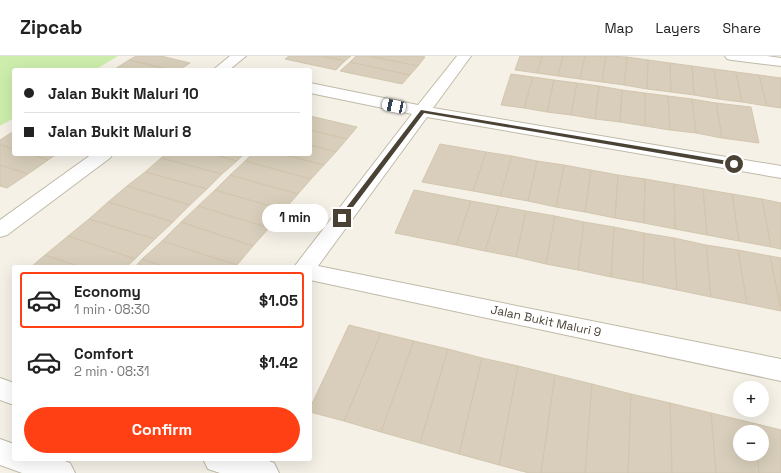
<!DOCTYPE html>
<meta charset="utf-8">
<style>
:root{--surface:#fff;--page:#f2f2f2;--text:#222;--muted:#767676;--line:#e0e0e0;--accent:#ff4014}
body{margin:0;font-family:"Space Grotesk",sans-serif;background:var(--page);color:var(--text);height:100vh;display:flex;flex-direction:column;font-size:15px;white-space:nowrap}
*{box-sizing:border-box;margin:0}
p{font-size:13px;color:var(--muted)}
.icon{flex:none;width:22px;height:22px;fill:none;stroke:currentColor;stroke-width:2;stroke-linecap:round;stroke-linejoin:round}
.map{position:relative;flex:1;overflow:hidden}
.panel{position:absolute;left:12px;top:209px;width:300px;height:196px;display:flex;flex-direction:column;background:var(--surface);border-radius:4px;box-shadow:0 4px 16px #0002}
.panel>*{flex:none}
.guide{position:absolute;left:12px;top:12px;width:300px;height:88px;border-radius:4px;box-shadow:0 4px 16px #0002;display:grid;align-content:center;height:88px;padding:0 12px;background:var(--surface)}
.controls{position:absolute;left:733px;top:325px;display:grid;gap:8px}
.controls a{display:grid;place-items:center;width:36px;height:36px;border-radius:50%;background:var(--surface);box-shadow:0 4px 16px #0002;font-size:20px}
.end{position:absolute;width:18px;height:18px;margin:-9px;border:5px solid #494235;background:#fff;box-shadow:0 0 0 2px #fff}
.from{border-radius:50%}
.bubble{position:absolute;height:28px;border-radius:14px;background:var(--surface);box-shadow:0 4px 16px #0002;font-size:13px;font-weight:800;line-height:28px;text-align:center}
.car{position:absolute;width:12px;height:24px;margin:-12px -6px;border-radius:5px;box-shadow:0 0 3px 1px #0007;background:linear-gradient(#fff 24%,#345 0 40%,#fff 0 76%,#345 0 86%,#fff 0)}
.guide b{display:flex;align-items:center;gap:14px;height:38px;font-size:15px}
.guide b+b{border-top:1px solid var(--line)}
.guide i{width:10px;height:10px;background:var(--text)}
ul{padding:7px 0 0;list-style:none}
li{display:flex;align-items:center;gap:12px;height:56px;margin:0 8px 6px;padding:0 4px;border:2px solid transparent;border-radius:4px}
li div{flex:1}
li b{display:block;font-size:15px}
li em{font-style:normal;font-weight:800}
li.current{border-color:var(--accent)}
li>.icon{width:36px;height:36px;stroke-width:1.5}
.action{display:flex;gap:8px;margin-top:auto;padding:8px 12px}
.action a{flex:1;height:46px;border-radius:24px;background:var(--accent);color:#fff;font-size:16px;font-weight:800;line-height:46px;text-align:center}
header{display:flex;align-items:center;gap:24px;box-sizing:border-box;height:56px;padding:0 20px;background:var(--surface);border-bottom:1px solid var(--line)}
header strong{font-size:19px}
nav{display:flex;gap:22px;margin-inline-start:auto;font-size:14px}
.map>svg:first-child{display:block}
</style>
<header>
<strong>Zipcab</strong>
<nav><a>Map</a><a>Layers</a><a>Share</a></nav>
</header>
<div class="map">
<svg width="781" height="417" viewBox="0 0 781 417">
<rect width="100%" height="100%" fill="#f5f1e7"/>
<path fill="#cdedac" d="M0,0H118L95,14H14V62L0,70Z"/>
<path fill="#d8cebb" stroke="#d3c6ae" d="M136,0H161L190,7L179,14H171L129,4Z
M289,0H321L345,5L336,14L285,3Z
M321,0H351L345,5Z
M356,0H369L418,10L410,19L350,6Z
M369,0H421L425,1L418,10Z
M520,0H542L537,17L515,14Z
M542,0H563L558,20L537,17Z
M563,0H585L580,23L558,20Z
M585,0H606L602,26L580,23Z
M606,0L627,1L624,29L602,26Z
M627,1L648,4L647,33L624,29Z
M129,4L171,14L115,13Z
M648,4L670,7L671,36L647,33Z
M350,6L410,19L402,28L340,15Z
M670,7L692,10L694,39L671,36Z
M692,10L714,13L718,43L694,39Z
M714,13L736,16L742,46L718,43Z
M736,16L759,19L767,50L742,46Z
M511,18L533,21L524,52L501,49Z
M759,19L781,22V52L767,50Z
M533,21L554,24L547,56L524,52Z
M554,24L577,27L571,59L547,56Z
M577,27L599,30L595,63L571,59Z
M599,30L622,34L620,66L595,63Z
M622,34L645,37V70L620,66Z
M645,37L668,40L670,74L645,70Z
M668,40L692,43L696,77L670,74Z
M692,43L716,47L722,82L696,77Z
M716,47L751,51L759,87L722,82Z
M310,60L357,71L347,83L310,74Z
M310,74L347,83L336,96L310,89Z
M14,75V93L0,89V84Z
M440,88L486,96L473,135L422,126Z
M0,89L14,93V98H30L48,104L28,118L0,109Z
M310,89L336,96L324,109L281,98H310Z
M486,96L512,100L500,140L473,135Z
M30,98H57L48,104Z
M166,98H212L237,105L222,118L161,102Z
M212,98H244L237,105Z
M252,98H281L324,109L311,123L245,105Z
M512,100L537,105L528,145L500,140Z
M161,102L222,118L207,133L145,116Z
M245,105L311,123L298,138L230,119Z
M537,105L564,109L556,151L528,145Z
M0,109L28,118L7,132L0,130Z
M564,109L591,114L585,156L556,151Z
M591,114L618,119L615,162L585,156Z
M145,116L207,133L190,149L127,130Z
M230,119L298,138L284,154L215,134Z
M618,119L645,123L644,167L615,162Z
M645,123L674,128L675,173L644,167Z
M674,128L703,133L707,179L675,173Z
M127,130L190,149L173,166L108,146Z
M703,133L732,138L739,185L707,179Z
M215,134L284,154L269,172L198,150Z
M414,134L471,145L456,189L395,177Z
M732,138L762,143L771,191L739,185Z
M762,143L781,147V193L771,191Z
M471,145L499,150L485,195L456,189Z
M108,146L173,166L155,183L89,163Z
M198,150L269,172L253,190L181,166Z
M499,150L526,155L516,201L485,195Z
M526,155L555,160L546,208L516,201Z
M555,160L584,166L578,214L546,208Z
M89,163L155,183L135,203L68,180Z
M181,166L253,190L237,209L162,185Z
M584,166L614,171L611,221L578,214Z
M614,171L644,177L643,227L611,221Z
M644,177L674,182L677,234L643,227Z
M68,180L135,203L126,211H80L45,199Z
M674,182L706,189L711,241L677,234Z
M162,185L237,209L235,211H165L142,203Z
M706,189L738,194L747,248L711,241Z
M738,194L770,200L781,255L747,248Z
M45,199L80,211H31Z
M770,200L781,202V251Z
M142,203L165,211H135Z
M349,269L381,277L344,365L310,356V352Z
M381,277L414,285L381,376L344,365Z
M414,285L448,293L420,387L381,376Z
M448,293L482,302L459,398L420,387Z
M482,302L518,310L499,409L459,398Z
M518,310L555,319L541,417H529L499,409Z
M555,319L592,328L585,417H541Z
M592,328L631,338L628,417H585Z
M631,338L670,347L672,417H628Z
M670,347L711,357L716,417H672Z
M711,357L753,367L754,376H740V398H757L759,417H716Z
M753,367L781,374V417H759L757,398H762V376H754Z"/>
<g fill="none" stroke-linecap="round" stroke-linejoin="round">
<g stroke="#c1baa8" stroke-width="2">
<path id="minor" d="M230,0H246L229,14H213Z
M457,0H471L433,52L781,110V122L427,61L318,210L781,303V325L310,224V211H294L412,58L310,37V27L418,49Z
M725,0H767L781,2V10L732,4L727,3Z
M92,98H113L110,102L7,179L0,181V164Z
M0,322L14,327V349L0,344Z
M0,383L14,388V403H60L70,407L75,417H22L0,409Z
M203,403H264L274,407L279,417H220L208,413Z"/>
</g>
<use href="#minor" fill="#fff" fill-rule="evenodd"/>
</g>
<path fill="#494235" d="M421,54L734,106L737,108L734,110L424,57L344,163H339V161Z"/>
<g text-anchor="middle" stroke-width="3" stroke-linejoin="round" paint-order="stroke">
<g font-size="12" fill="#494235" stroke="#fff">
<text transform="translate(546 265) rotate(12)" y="4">Jalan Bukit Maluri 9</text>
</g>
</g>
</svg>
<div class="controls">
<a>+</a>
<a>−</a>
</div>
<i class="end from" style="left:734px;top:108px"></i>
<i class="end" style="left:342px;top:162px"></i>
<div class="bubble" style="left:262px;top:148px;width:66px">1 min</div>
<i class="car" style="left:394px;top:50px;rotate:282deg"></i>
<div class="guide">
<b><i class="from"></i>Jalan Bukit Maluri 10</b>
<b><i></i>Jalan Bukit Maluri 8</b>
</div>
<section class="panel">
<ul>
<li class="current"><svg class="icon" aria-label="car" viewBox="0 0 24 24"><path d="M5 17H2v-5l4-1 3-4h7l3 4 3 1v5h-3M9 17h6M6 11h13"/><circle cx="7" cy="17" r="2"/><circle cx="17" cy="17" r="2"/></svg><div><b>Economy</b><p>1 min · 08:30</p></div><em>$1.05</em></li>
<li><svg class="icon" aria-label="car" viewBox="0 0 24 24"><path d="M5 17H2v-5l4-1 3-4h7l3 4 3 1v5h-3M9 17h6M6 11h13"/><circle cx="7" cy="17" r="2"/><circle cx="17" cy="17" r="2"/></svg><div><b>Comfort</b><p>2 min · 08:31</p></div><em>$1.42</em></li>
</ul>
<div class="action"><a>Confirm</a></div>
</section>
</div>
